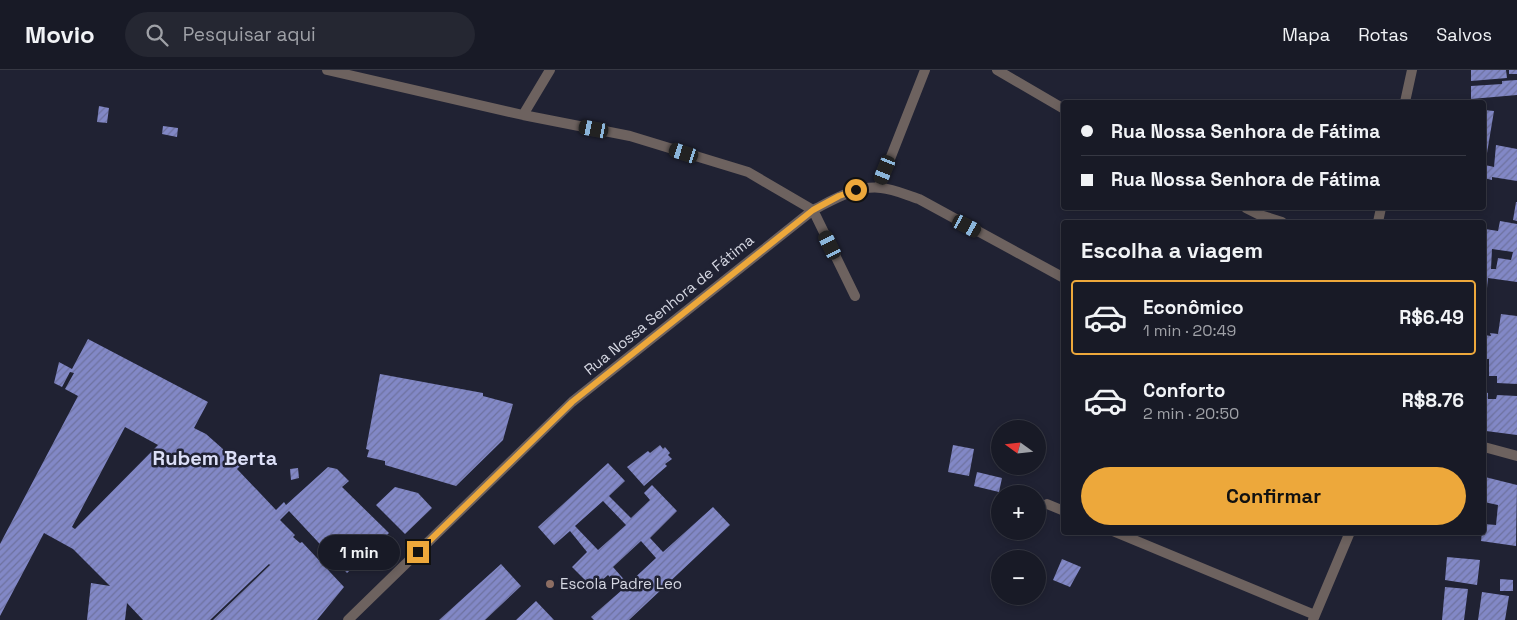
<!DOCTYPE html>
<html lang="pt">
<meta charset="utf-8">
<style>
:root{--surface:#181a26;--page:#252732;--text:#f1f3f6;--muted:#9fa1a7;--line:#363843;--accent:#eda83b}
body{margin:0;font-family:"Space Grotesk",sans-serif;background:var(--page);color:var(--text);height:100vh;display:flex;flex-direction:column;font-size:19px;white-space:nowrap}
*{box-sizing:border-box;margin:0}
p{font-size:16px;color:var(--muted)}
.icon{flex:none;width:28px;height:28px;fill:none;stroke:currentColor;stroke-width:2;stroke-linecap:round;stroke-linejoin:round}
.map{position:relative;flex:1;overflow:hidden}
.panel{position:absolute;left:1061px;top:150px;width:425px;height:315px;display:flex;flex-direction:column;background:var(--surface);border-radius:5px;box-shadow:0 2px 8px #0003,0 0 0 1px var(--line)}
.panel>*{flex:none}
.top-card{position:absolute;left:1061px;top:30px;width:425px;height:110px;border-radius:5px;box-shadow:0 2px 8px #0003,0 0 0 1px var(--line);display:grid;align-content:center;height:110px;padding:0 20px;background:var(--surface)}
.needle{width:32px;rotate:285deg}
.fabs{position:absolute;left:991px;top:350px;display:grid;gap:10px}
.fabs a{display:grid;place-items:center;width:55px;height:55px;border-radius:50%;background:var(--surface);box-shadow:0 2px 8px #0003,0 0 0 1px var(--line);font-size:25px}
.end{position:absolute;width:22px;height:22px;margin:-11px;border:6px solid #eda83b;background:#111;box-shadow:0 0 0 2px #111}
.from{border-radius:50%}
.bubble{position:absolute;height:35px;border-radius:18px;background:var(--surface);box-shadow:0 2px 8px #0003,0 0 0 1px var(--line);font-size:16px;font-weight:700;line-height:35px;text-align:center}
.car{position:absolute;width:15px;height:30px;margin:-15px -8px;border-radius:6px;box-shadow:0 0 4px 1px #0007;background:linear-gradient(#222 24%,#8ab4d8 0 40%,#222 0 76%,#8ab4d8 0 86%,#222 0)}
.top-card b{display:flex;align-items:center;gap:18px;height:48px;font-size:19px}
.top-card b+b{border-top:1px solid var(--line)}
.top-card i{width:12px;height:12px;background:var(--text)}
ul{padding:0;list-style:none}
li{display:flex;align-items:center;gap:15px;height:75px;margin:0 10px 8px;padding:0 10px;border:2px solid transparent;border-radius:5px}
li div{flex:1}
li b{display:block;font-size:19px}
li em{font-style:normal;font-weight:700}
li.active{border-color:var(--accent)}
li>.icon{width:45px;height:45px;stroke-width:1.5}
h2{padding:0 20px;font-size:22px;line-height:60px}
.primary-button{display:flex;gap:10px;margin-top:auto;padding:10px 20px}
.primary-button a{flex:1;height:58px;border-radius:30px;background:var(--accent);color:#111;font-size:20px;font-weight:700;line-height:58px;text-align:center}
header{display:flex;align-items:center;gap:30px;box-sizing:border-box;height:70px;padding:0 25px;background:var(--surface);border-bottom:1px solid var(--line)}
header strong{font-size:24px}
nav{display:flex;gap:28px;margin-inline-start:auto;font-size:18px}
.search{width:350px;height:45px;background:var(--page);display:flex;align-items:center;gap:12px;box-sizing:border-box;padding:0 18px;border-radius:28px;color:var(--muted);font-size:19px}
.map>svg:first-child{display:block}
</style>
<header>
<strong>Movio</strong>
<div class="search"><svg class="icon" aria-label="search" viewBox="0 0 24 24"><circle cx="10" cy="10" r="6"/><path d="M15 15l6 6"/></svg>Pesquisar aqui</div>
<nav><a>Mapa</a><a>Rotas</a><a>Salvos</a></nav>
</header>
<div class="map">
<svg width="1517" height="550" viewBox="0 0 1517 550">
<defs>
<pattern id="building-hatch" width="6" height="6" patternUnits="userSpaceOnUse" patternTransform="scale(1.25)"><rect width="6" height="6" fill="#8288c6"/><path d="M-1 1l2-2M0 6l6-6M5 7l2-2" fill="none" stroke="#6e729f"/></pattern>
</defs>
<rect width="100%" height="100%" fill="#202233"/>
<path fill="url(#building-hatch)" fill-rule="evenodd" d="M1471,0H1506L1507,8L1471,11Z
M1509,0H1517V4H1509Z
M1517,10V25L1471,29V16L1502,14V11Z
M99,36L109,38L107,53L97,52Z
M1484,40L1494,41L1485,95L1494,97L1496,75L1517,79V111L1492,107V110L1484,108Z
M163,56L178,58L177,67L162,64Z
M1516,132H1517V151L1513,150Z
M1500,151L1517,154V212L1488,208L1485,238H1484V169L1485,159L1498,161ZM1492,179L1513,182L1511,190L1498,188L1496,199H1491Z
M1501,244L1517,246V314L1497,313V306H1489V289H1484V265L1491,266L1490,263L1498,264Z
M88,269L208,332L194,358L206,364L241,395L237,399L276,440L284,432L286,435L328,397L337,399L349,411L342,417L389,463L347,503L289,441L280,450L295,465L293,467L300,473L302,472L344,517L317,550H213L270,495L269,494L210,550H143L127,533L125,550H87L91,513L110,516L73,479L44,463L0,546V474L78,326L65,319L74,303L70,302L62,317L54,313L59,292L72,299ZM125,357L158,375L75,459L72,457Z
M380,304L483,323V326L513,334L503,370L456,416L385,395V391L367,387L369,380L366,379Z
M1484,322L1488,323V329H1496L1497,325L1517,326V365L1486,361L1487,344H1484Z
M660,375L663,379L665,377L670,383L668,385L672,389L665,394L667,396L644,416L627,397L648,381L650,383Z
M953,375L974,379L969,406L948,402Z
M608,393L625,411L609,426L631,448L650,430L644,423L652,415L677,441L650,468L663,482L713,437L730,455L629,550H594L591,547L622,520L608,505L593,518L572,497L587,482L570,461L554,475L538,457ZM603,431L626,455L598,480L575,456ZM641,471L656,488L628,514L613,497Z
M298,398L299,408L291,410L290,399Z
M977,402L1002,408L999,422L974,416Z
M1485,407L1517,415L1516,476L1481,471L1482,462H1484V454L1496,455L1498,435L1484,432Z
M395,417L418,423L432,438L405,464L376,435Z
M1447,487L1480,490L1477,515L1445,510Z
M1062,489L1081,497L1070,517L1053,510Z
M501,494L521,516L485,550H439Z
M1500,509L1513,510V521H1500Z
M1445,517L1468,519L1464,550H1442Z
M1482,522L1509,526L1505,550H1478Z
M536,531L554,550H516Z"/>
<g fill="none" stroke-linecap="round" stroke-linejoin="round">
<path stroke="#6d625f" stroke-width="10" d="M327,0L523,45L630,66L748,102L813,140L855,226
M997,0L1064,39
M1405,32L1412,0
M523,45L550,0
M879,117L925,0
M1246,138L1260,145L1282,152
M1378,152L1381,138
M1484,377L1517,386
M1047,434L1064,441
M1115,462L1315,545
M348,550L572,332L813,140C833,130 857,115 881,118C894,119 906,125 919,129L1064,208
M1313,550L1350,462"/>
</g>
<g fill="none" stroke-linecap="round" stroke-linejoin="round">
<path stroke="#eda83b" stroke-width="6" d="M418,482L572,332L813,140L839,126L856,120"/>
</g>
<circle fill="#8d6e63" stroke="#202233" stroke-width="2" cx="550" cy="514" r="5"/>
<g text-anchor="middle" stroke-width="5" stroke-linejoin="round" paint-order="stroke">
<g font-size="15" fill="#d5d7e2" stroke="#202233">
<text transform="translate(669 235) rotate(-39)" y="5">Rua Nossa Senhora de Fátima</text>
</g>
<g font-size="15" fill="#d5d7e2" stroke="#202233" text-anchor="start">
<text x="560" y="519">Escola Padre Leo</text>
</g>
<g font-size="20" font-weight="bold" fill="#dcdff7" stroke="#202233">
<text x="215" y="395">Rubem Berta</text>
</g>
</g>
</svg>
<div class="fabs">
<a><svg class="needle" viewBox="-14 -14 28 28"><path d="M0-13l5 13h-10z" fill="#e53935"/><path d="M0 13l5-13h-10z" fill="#9fa1a7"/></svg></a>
<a>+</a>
<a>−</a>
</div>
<i class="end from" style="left:856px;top:120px"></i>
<i class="end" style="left:418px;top:482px"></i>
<div class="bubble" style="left:318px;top:465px;width:82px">1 min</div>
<i class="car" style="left:594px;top:59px;rotate:281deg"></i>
<i class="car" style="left:684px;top:83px;rotate:288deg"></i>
<i class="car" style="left:885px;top:100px;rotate:202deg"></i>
<i class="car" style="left:967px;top:156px;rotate:118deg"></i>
<i class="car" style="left:830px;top:175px;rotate:334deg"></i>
<div class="top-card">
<b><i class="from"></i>Rua Nossa Senhora de Fátima</b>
<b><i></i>Rua Nossa Senhora de Fátima</b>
</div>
<section class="panel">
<h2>Escolha a viagem</h2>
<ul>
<li class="active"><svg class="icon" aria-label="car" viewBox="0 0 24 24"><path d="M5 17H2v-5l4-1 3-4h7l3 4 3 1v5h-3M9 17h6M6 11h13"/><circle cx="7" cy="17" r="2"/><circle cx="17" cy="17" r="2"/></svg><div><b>Econômico</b><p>1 min · 20:49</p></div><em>R$6.49</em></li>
<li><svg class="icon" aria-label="car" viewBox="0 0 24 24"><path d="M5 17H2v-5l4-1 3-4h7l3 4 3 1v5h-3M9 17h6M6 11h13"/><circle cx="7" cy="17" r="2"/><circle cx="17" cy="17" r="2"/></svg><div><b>Conforto</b><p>2 min · 20:50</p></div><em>R$8.76</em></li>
</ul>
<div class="primary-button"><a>Confirmar</a></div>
</section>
</div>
